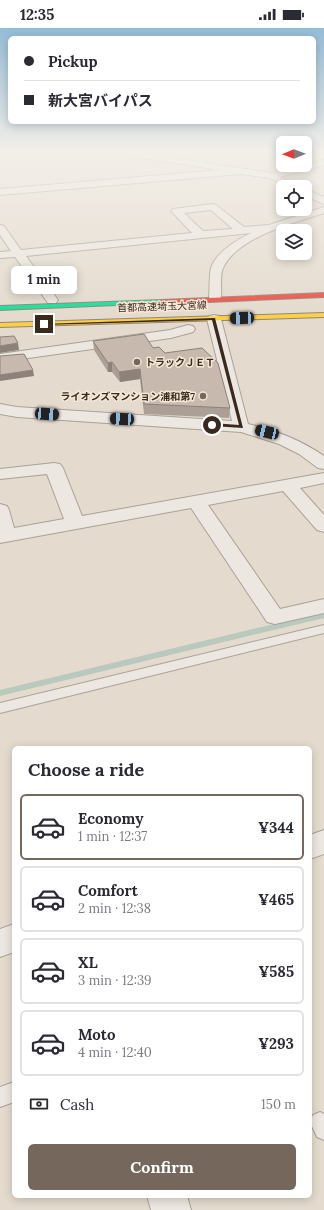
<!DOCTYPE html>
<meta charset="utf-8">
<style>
:root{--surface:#fff;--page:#f2f2f3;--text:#2b2b33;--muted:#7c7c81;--line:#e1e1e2;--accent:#75675c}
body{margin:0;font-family:Lora,"Noto Sans JP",serif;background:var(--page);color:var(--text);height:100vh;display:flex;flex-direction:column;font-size:15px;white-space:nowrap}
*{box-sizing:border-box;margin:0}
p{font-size:13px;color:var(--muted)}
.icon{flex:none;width:22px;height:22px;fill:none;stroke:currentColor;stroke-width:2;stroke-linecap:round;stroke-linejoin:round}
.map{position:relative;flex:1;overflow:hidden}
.details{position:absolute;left:12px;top:718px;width:300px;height:452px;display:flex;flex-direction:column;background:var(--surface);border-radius:6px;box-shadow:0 2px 10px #0003}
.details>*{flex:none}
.banner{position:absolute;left:8px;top:8px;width:308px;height:88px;border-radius:6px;box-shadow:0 2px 10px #0003;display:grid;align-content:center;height:88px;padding:0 16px;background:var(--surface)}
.needle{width:26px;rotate:269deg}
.controls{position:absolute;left:276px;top:108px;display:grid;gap:8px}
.controls a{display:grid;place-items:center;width:36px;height:36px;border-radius:6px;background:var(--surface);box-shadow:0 2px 10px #0003;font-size:20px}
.end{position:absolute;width:18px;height:18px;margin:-9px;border:5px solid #39291f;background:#fff;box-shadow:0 0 0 2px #fff}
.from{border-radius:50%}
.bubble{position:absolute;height:28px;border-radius:6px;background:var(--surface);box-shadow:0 2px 10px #0003;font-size:13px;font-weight:700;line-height:28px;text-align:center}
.car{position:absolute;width:12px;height:24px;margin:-12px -6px;border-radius:5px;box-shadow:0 0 3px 1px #0007;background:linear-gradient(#222 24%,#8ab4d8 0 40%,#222 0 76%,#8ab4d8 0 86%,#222 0)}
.banner b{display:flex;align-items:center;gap:14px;height:38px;font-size:15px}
.banner b+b{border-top:1px solid var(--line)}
.banner i{width:10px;height:10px;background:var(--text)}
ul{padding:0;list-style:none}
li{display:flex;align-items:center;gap:12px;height:66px;margin:0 8px 6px;padding:0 8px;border:2px solid var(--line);border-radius:6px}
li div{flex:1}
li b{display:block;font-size:15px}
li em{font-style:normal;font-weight:700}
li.selected{border-color:var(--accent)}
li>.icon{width:36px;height:36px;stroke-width:1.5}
h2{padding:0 16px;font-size:18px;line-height:48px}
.pay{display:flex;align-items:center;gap:10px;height:44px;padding:0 16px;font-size:15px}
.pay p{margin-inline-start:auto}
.primary-button{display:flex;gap:8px;margin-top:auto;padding:8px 16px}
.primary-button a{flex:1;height:46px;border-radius:6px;background:var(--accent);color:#fff;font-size:16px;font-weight:700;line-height:46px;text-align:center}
.status{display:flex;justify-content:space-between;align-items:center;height:28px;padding:0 20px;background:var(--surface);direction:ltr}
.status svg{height:11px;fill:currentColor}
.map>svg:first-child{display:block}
</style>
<div class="status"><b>12:35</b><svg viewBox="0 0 49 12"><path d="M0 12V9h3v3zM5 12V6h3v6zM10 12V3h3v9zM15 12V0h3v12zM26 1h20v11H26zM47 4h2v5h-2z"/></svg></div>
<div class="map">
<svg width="324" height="1182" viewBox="0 0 324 1182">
<rect width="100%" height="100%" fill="#e4dbce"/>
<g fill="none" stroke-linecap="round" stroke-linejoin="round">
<path fill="#b9c9bd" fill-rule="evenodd" d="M10,123H21L0,126V124Z
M324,584V590L0,668V662Z"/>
<g stroke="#aaa197" stroke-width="2">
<path id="lane" d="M324,597V605L0,685V675Z
M14,1054V1074L0,1079V1059Z
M320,1084L324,1086V1112L317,1109L310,1094L313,1087Z"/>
</g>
<g stroke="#aaa197" stroke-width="2">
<path id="street" d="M107,123H126L272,145L324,132V137L280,149L299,159H287L270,150L241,146L0,167V161L220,142L111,125Z
M305,161L324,169V176L305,168Z
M213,176L216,177L244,199L269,197L324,179V185C294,195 240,208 224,238C219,246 222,260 221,269L219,272H211L209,269C210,260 209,249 211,240C216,224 237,212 251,205L26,228L58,272L56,275H48L15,229L0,230V224L11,223L0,207V197L4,198L21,222L192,205L173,185L171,183L173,181ZM211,182L233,201L203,203L184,185Z
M214,287L219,288L221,291L248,396C275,402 301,412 324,428V441L318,440L299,426L279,416L241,404L17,389L0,386V376L17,379L232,393L207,291L209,288Z
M188,297L193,298L195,301L193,304L171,310L0,334V326L170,302Z
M54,435L60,436L63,440L82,488L324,445V455L300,460L324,487V504L317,502L283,463L208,477L280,581L324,571V585L275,596L267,594L191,480L0,515V476L7,478L9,482L14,500L64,491L47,446L0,451V441Z
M324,802V826L310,831V807Z
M14,896V924L0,929V901Z
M147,1168H187L191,1182H151Z"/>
</g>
<g stroke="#8f867e" stroke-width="2">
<path id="fast" d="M161,272L163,273V275L0,282V278Z"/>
</g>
<g stroke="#8f867e" stroke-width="2">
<path id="slow" d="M324,285V289L0,299V295Z"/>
</g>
<g stroke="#8f867e" stroke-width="2">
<path id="jam" d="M324,265V269L161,276L158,274L161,272Z"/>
</g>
<use href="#lane" fill="#ece7e0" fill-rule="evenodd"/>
<use href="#street" fill="#ece7e0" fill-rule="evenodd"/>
<use href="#fast" fill="#16e098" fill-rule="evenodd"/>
<use href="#slow" fill="#ffcf43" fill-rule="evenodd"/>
<use href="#jam" fill="#f24e42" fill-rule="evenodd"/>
</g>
<path fill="#ac9f96" d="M93,313L153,320L165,325L230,380L229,390L144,386L140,351L120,354L112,344H108L94,322Z"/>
<path fill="#8c827a" d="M18,315L19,322L0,325V318Z
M112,334V344H108V335Z
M140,341V351L120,354L119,344Z
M33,342L34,348L0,353V347Z"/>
<path fill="#c8b9af" stroke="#8c827a" d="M144,306L153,320L159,319L165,325L202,320L218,335L230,380L144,376L140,341L119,344L112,334L108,335L93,313Z
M14,308L18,315L0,318V309Z
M24,326L33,342L0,347V328Z"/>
<linearGradient id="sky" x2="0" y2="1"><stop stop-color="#95bcd7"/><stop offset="0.43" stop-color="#f3efe9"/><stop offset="1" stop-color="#f3efe9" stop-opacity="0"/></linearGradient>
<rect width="324" height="288" fill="url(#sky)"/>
<path fill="#39291f" d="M215,290L243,400L212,398L209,397L212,395L239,397L212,292L44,297L42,296Z"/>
<g fill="#75675c" stroke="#f5e8d5" stroke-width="1.5">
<circle cx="137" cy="334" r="4"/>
<circle cx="203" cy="368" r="4"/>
</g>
<g text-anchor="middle" stroke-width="3" stroke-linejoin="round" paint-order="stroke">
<g font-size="10" fill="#39291f" stroke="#f5e8d5">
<text transform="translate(162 278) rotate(-2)" y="4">首都高速埼玉大宮線</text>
</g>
<g font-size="10" font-weight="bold" fill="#39291f" stroke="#f5e8d5" text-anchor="start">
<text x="145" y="338">トラックＪＥＴ</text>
<text x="195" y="372" text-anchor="end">ライオンズマンション浦和第7</text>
</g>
</g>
</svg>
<div class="controls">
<a><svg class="needle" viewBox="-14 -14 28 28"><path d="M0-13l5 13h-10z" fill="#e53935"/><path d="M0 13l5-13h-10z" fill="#7c7c81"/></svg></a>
<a><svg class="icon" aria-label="locate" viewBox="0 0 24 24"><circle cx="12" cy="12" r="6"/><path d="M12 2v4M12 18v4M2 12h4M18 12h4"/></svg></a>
<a><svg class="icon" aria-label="layers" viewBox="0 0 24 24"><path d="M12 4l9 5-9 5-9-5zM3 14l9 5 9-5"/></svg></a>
</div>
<i class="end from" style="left:212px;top:397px"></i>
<i class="end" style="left:44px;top:296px"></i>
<div class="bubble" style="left:11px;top:238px;width:66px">1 min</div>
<i class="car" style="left:242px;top:290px;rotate:268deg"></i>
<i class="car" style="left:47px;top:386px;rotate:94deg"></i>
<i class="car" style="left:122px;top:391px;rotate:273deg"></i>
<i class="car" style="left:267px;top:404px;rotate:283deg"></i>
<div class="banner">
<b><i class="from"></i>Pickup</b>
<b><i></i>新大宮バイパス</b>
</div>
<section class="details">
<h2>Choose a ride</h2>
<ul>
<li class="selected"><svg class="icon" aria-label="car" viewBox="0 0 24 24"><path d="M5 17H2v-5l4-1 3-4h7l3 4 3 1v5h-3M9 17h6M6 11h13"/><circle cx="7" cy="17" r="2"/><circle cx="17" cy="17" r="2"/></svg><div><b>Economy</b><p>1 min · 12:37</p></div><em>¥344</em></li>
<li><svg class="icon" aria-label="car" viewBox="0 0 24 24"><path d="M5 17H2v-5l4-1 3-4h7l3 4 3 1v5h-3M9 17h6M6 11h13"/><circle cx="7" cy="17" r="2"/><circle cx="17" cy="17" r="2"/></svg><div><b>Comfort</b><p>2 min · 12:38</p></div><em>¥465</em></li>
<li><svg class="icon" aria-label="car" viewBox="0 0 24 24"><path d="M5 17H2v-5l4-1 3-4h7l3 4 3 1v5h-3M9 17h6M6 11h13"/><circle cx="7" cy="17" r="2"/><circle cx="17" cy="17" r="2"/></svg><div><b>XL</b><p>3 min · 12:39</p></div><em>¥585</em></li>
<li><svg class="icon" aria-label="car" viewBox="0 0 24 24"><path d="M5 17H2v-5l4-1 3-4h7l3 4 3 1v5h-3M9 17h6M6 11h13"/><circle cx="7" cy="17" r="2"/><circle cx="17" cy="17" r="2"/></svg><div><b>Moto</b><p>4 min · 12:40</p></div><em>¥293</em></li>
</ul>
<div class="pay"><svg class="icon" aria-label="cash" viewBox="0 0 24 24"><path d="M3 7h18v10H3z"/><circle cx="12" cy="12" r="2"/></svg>Cash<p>150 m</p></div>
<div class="primary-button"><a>Confirm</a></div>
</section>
</div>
